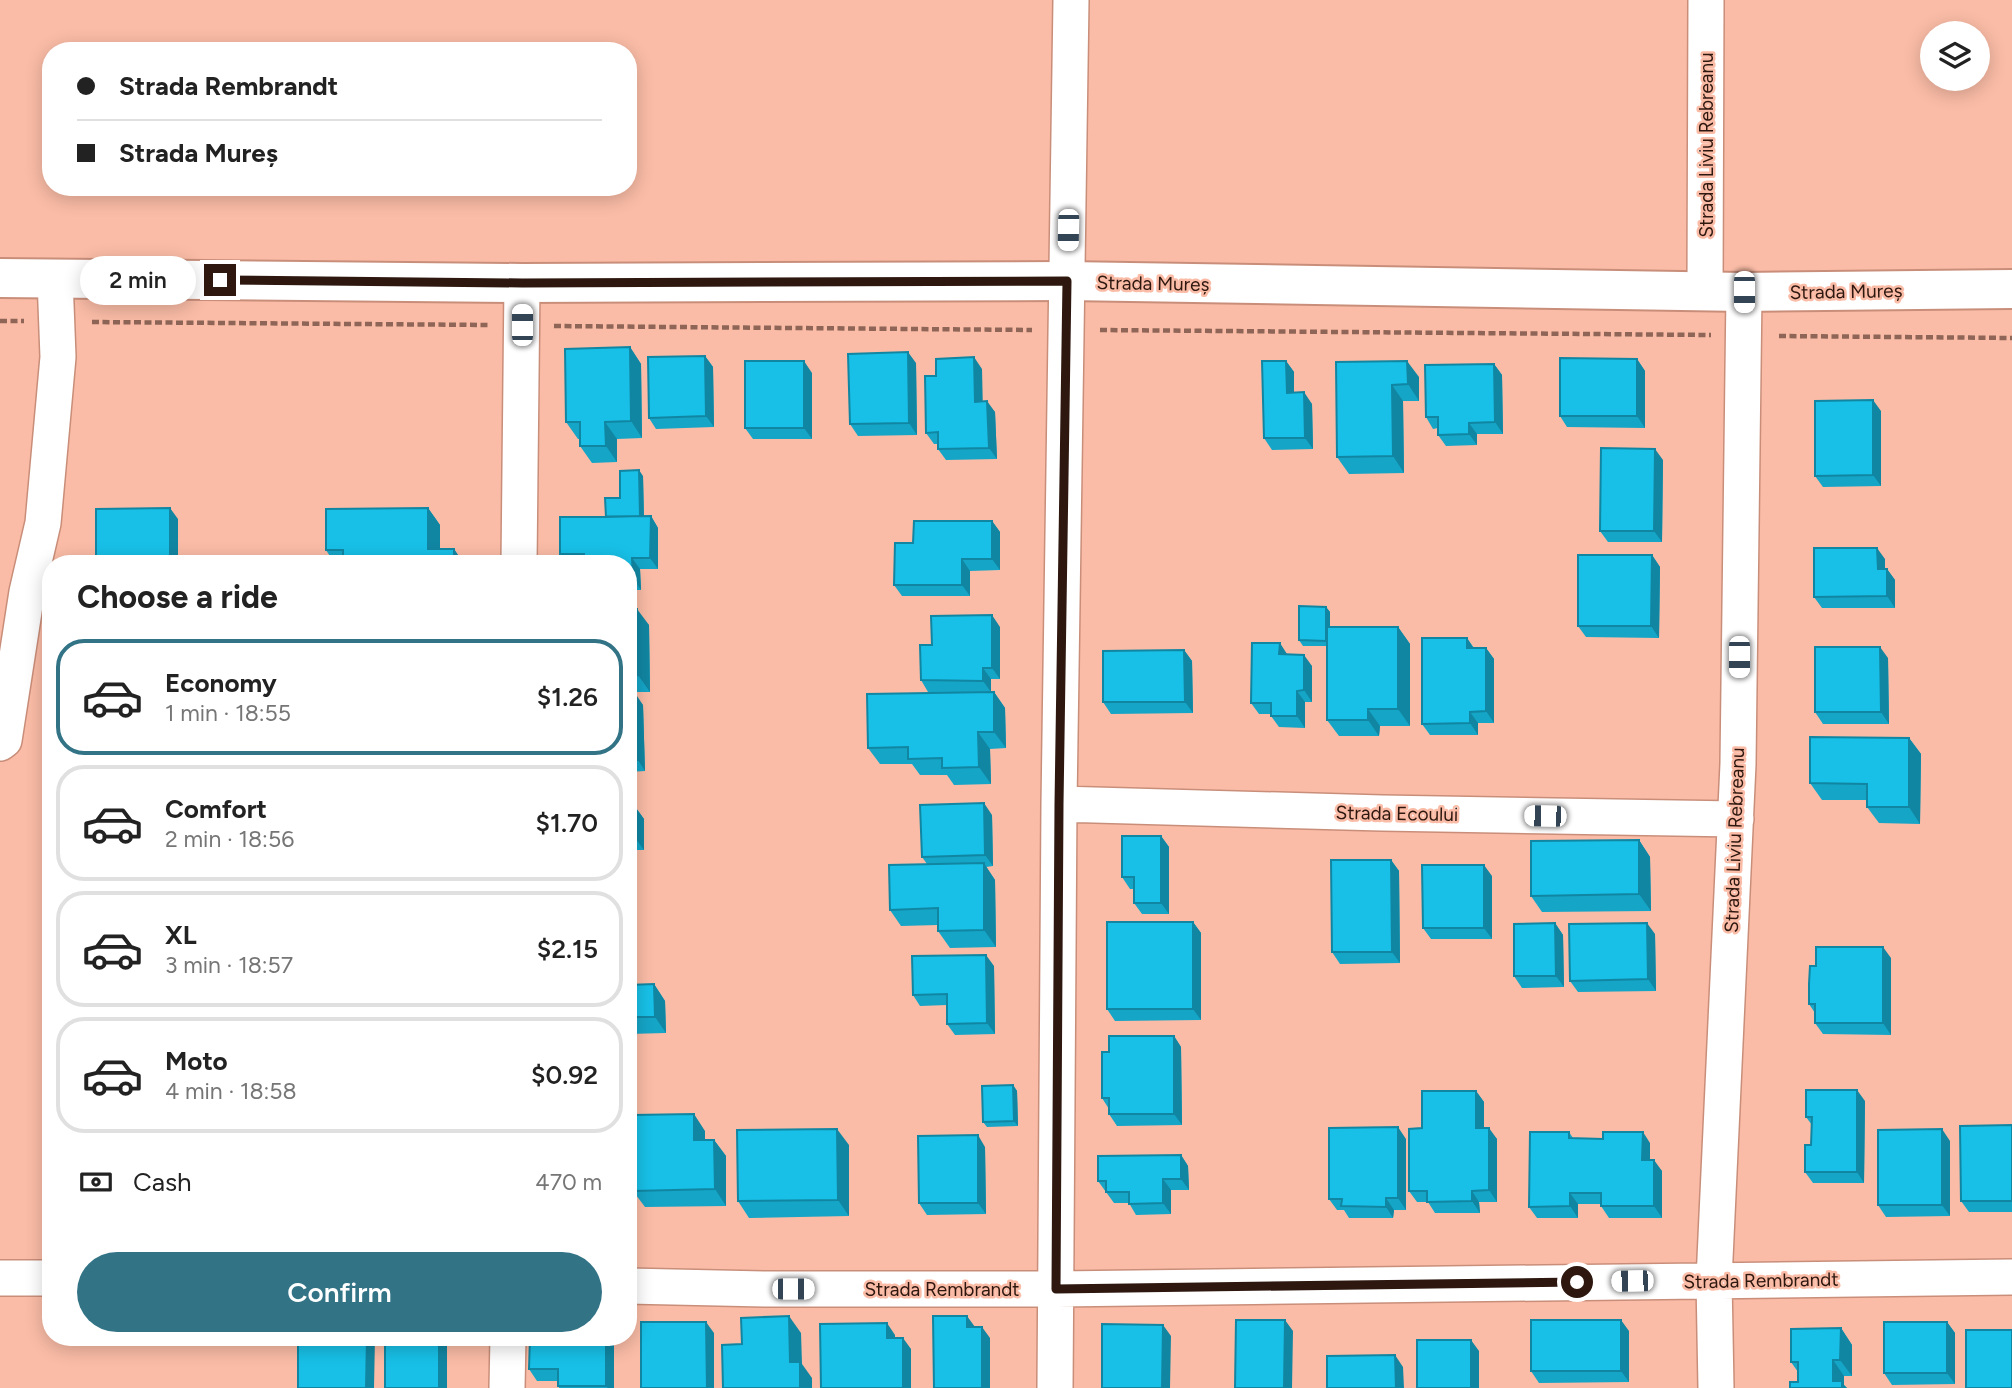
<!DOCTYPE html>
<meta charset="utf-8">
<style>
:root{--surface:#fff;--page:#f6f6f6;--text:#222;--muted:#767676;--line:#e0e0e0;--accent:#327386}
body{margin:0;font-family:Figtree,sans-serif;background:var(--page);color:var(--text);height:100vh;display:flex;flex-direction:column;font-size:26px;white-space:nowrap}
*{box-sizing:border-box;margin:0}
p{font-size:23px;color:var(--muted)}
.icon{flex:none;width:38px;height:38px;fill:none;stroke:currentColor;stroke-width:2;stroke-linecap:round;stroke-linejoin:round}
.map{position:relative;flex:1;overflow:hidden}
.side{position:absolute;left:42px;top:555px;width:595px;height:791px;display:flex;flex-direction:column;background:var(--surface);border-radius:28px;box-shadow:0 4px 18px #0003}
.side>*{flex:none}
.guide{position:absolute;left:42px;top:42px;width:595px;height:154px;border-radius:28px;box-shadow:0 4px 18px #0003;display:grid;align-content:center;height:154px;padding:0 35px;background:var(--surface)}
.fabs{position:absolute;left:1920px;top:21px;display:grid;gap:14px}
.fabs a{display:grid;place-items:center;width:70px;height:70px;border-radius:50%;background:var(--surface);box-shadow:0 4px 18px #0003;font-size:35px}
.end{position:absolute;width:32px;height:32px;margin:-16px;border:9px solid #2d170f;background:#fff;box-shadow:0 0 0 4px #fff}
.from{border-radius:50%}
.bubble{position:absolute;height:49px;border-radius:24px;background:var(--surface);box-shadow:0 4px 18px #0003;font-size:23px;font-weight:600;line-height:49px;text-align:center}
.car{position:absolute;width:21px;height:42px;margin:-21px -10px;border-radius:9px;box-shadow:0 0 5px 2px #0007;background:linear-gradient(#fff 24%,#345 0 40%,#fff 0 76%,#345 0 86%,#fff 0)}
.guide b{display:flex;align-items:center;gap:24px;height:66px;font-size:26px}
.guide b+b{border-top:2px solid var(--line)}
.guide i{width:18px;height:18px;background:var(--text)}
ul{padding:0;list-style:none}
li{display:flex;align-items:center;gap:21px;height:116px;margin:0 14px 10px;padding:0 21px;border:4px solid var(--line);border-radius:28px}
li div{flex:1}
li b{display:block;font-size:26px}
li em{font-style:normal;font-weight:600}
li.selected{border-color:var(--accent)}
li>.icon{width:63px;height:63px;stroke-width:1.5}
h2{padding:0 35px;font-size:32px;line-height:84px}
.pay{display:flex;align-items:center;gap:18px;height:77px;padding:0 35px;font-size:26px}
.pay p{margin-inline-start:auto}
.primary-button{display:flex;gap:14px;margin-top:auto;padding:14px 35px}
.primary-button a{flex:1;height:80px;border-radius:42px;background:var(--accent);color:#fff;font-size:28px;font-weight:600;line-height:80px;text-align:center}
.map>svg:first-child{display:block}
</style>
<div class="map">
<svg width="2012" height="1388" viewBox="0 0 2012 1388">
<rect width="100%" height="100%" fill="#fabca6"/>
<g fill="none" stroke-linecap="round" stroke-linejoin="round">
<g stroke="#c98e7a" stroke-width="38">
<path id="street" d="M1705,291L1706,0
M519,564L522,283
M0,743L4,740L27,592L43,523L58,357L55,278
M1059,804L1382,813L1736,819
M0,1278H51
M628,1286L767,1289H1057L2012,1277
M507,1388L508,1337
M1055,1388L1059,804L1071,0
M1716,1388L1714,1280L1738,764L1744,292"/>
</g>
<g stroke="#c98e7a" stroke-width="42">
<path id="secondary" d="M0,278L522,283L1067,281L1744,292L2012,289"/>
</g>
<path stroke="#8e6557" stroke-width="4.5" stroke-dasharray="7 3.5" stroke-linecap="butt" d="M0,321H24
M92,322L489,325
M554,326L1032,330
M1100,330L1711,335
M1779,336L2012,338"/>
<use href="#street" stroke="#fff" stroke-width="35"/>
<use href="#secondary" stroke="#fff" stroke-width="38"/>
</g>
<path fill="#15a5c7" d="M630,347L641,364L642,438L617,439V462L592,463L580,446V439H578L566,422Z
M705,356L713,367L714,427L656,429L649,418Z
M1637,359L1645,371V428L1567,427L1560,416Z
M1286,361L1294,372V393L1312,404L1313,449L1272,450L1264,438Z
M1336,362L1419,377V401H1403L1404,473L1349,474L1337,457Z
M916,363L917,435L858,436L850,424Z
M1494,364L1502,375L1503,434H1477V445L1446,446L1438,435V428L1433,429L1426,417Z
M982,369V401L995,412L997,459L946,460L938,449V444H934L926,433L936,376Z
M812,373V439H753L745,428Z
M1881,411V486L1823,487L1815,476Z
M1663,460L1662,542H1608L1600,531Z
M643,476L644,516H651L658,528V569H640L641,590H628V564H567L560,554L606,517L620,498Z
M428,508L440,525V549H454L464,564H335L326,550Z
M992,521L1000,532V570L970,571V596H902L894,585L913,543Z
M1652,555L1660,567L1659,638L1586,637L1578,626Z
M1885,559V569H1887L1895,580V608H1822L1814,597Z
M1326,607L1330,612V627H1398L1410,644V726H1380L1379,736H1339L1327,720V646H1303L1299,640Z
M628,609L649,625L650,692H628Z
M1000,627V679H991V692H994L1005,708L1006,748L990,749L991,784L954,785L947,775H920L912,764H880L868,748L989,692H928L921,680L932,645Z
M1467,638L1474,648H1486L1494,659V723H1478V735H1430L1422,724Z
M1184,650L1192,661L1193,713L1111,714L1103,702Z
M1287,654L1312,666V702H1305V728L1279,727L1271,716V714H1259L1251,703Z
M1888,658L1889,724H1823L1815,712Z
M628,694L643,705L645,771L628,772Z
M1909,738L1921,754L1920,824L1879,823L1867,807V800H1822L1810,783Z
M628,784L632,789V808H636L644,819V850H628Z
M992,815L993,866L986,867L995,880L996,947L950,948L938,931V925L901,926L890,910L927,864L922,857Z
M1161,836L1169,847V914H1142L1134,903V889H1130L1122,877Z
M1639,840L1650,857L1651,911L1542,912L1531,896Z
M1391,860L1399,871L1400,963L1340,964L1332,952Z
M1492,876V939H1431L1423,928Z
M1193,922L1201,933V1020L1115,1021L1107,1009Z
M1555,923L1563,935L1564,987L1522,988L1514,976Z
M1655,934L1656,991L1578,992L1570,981Z
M1891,958V1035L1823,1034L1815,1023V1013L1809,1004L1816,966Z
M994,966L995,1034L955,1035L947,1024V1005L920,1006L913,995Z
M628,970L635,979V985L654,984L665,1001L666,1033L628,1034Z
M1174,1036L1181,1047L1182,1125L1117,1126L1109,1114V1109L1102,1098L1109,1052Z
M1013,1085L1017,1091L1018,1126L987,1127L983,1122Z
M1476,1091L1484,1102V1128L1497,1139V1202H1479L1480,1213H1435L1428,1202H1417L1409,1191L1422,1128Z
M1865,1101L1864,1183H1813L1805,1172L1811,1145L1812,1125L1806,1117Z
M2012,1125V1212H1969L1961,1201Z
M705,1131V1140H714L726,1156V1206L645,1207L633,1191Z
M1569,1132L1573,1138L1650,1143V1160L1662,1171V1218H1609L1601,1206V1204H1578V1218H1537L1529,1207Z
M1406,1139V1210H1394L1393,1218H1349L1344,1210H1337L1329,1199Z
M1950,1141V1216L1886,1217L1878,1205Z
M849,1145V1216L749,1218L738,1201Z
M985,1147L986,1214L927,1215L919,1203Z
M1181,1155L1188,1166L1189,1190H1171V1214L1136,1215L1129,1203H1114L1098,1181Z
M1947,1322L1955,1333V1384L1892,1385L1884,1373Z
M1841,1328L1852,1345V1376H1844V1385L1847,1388H1790L1798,1382V1372L1791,1362Z
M1629,1331V1382L1539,1383L1531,1371Z
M530,1337H614V1388H559L558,1381H537L529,1369Z"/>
<path fill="#1186a2" d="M630,347L641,364L642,438L631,421Z
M908,352L916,363L917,435L909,423Z
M705,356L713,367L714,427L706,416Z
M974,357L982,369L983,413L975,402Z
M1637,359L1645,371V428L1637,416Z
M804,361L812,373V439L804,428Z
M1286,361L1294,372V404L1287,393Z
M1407,361L1419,377V401L1408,384Z
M1494,364L1502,375L1503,434L1495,422Z
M1392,385L1403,401L1404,473L1393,456Z
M1304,392L1312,404L1313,449L1305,438Z
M1873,400L1881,411V486L1873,475Z
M987,401L995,412L997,459L989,448Z
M605,422L617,439V462L606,446Z
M1469,423L1477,434V445L1469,434Z
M1655,449L1663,460L1662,542L1654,531Z
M639,470L643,476L644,521L640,516Z
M170,508L178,519V564H170Z
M428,508L440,525V564L428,549Z
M651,516L658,528V569L650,558Z
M992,521L1000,532V570L992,559Z
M1877,548L1885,559V581L1878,569Z
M454,549L464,564H454Z
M1652,555L1660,567L1659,638L1651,626Z
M632,558L640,569L641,590L633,578Z
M962,559L970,571V596L962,585Z
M1887,569L1895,580V608L1887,596Z
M1326,607L1330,612V646L1326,641Z
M637,609L649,625L650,692L638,675Z
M992,615L1000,627V679L992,668Z
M1398,627L1410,644V726L1398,709Z
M1467,638L1474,649L1467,648Z
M1280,643L1287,654H1279Z
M1880,647L1888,658L1889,724L1881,712Z
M1486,648L1494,659V723L1486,711Z
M1184,650L1192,661L1193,713L1185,702Z
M1304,655L1312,666V702L1304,690Z
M983,668L991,679V692L983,681Z
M1297,691L1305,702V728L1297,716Z
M994,692L1005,708L1006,748L994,732Z
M635,693L643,705L645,771L638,760Z
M1368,709L1380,726L1379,736L1368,720Z
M1470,712L1478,723V735L1470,723Z
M978,732L990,749L991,784L979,767Z
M1909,738L1921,754L1920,824L1909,807Z
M628,784L632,789V819L628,813Z
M984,803L992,815L993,866L985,855Z
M636,808L644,819V850L636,839Z
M1161,836L1169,847V914L1161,903Z
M1639,840L1650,857L1651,911L1639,894Z
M1391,860L1399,871L1400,963L1392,952Z
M984,863L995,880L996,947L984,930Z
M1484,865L1492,876V939L1484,928Z
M1193,922L1201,933V1020L1193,1009Z
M1555,923L1563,935L1564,987L1556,976Z
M1647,923L1655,934L1656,991L1648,979Z
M1883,947L1891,958V1035L1883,1023Z
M986,955L994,966L995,1034L987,1023Z
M628,970L635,979L636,1001L628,991Z
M654,984L665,1001L666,1033L655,1017Z
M1174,1036L1181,1047L1182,1125L1174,1114Z
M628,1075L632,1080V1134L628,1129Z
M1013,1085L1017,1091L1018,1126L1014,1121Z
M1857,1090L1865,1101L1864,1183L1857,1172Z
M1476,1091L1484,1102V1139L1476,1128Z
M694,1114L705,1131V1156L694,1140Z
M1398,1127L1406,1139V1210L1398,1198Z
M1489,1128L1497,1139V1202L1489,1190Z
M837,1129L849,1145V1216L838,1200Z
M1942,1129L1950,1141V1216L1942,1205Z
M1643,1132L1650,1143V1171L1642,1160Z
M978,1135L985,1147L986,1214L978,1203Z
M714,1140L726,1156V1206L715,1189Z
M628,1153L630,1155V1212L628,1209Z
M1181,1155L1188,1166L1189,1190L1181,1179Z
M1654,1160L1662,1171V1218L1654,1206Z
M1163,1179L1171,1190V1214L1163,1203Z
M1472,1191L1479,1202L1480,1213L1472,1201Z
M1570,1193L1578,1204V1218L1570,1206Z
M1386,1198L1394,1210L1393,1218L1386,1207Z
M789,1316L801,1333L802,1364L812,1378V1388H800L790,1362Z
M967,1316L975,1327H967Z
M1285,1320L1293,1331L1292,1388H1284Z
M1621,1320L1629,1331V1382L1621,1371Z
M706,1322L714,1333V1388H707Z
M1947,1322L1955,1333V1384L1947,1373Z
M887,1323L895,1335V1349L887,1338Z
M1163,1325L1171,1336L1170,1388H1162Z
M982,1327L990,1338V1388H982Z
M1841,1328L1852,1345V1376L1840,1360Z
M367,1337H375L374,1388H366Z
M439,1337H447V1388H439Z
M606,1337H614V1388H608L606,1386Z
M903,1338L911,1349V1388H903Z
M1471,1340L1479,1351V1388H1471Z
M1395,1355L1403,1367L1404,1388H1396Z
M1833,1360L1844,1376V1385L1847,1388H1838L1833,1381Z"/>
<path fill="#18c0e7" stroke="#1186a2" stroke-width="2" d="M630,347L631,421L605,422L606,446H580V422H566L565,349Z
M908,352L909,423L850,424L848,354Z
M705,356L706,416L649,418L648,357Z
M974,357L975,402L987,401L989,448L938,449V432L926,433L925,376H936V359Z
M1560,358L1637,359V416H1560Z
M745,361H804V428H745Z
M1262,361H1286L1287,393L1304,392L1305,438H1264Z
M1407,361L1408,384L1392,385L1393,456L1337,457L1336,362Z
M1494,364L1495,422L1469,423V434L1438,435V417H1426L1425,365Z
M1873,400V475L1815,476V401Z
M1601,448L1655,449L1654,531H1600Z
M639,470L640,516L606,517L605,498H620V471Z
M170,508V564H96V509Z
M428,508V549H454V564H343V550H326V509Z
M651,516L650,558H632L633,578H628V564H584V554H560V517Z
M914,521H992V559H962V585H894L895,543H913Z
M1814,548H1877L1878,569H1887V596L1814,597Z
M1578,555H1652L1651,626H1578Z
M1299,606L1326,607V641L1299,640Z
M628,609H637L638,675L628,676Z
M992,615V668H983V681L921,680L920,645H932L931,616Z
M1327,627H1398V709H1368V720H1327Z
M1422,638H1467V648H1486V711L1470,712V723L1422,724Z
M1252,643H1280L1279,654L1304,655V690L1297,691V716H1271V703H1251Z
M1815,647H1880L1881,712H1815Z
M1184,650L1185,702H1103V651Z
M994,692V732H978L979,767L942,768V758L908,759V747L868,748L867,694Z
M635,693L638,760H628V694Z
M1810,737L1909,738V807H1867V784L1810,783Z
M984,803L985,855L922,857L920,805Z
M628,808H636V839H628Z
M1122,836H1161V903H1134V877H1122Z
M1639,840V894L1531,896V841Z
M1331,860H1391L1392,952H1332Z
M984,863V930L938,931V908L890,910L889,865Z
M1422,865H1484V928H1423Z
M1107,922H1193V1009H1107Z
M1555,923L1556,976H1514V924Z
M1647,923L1648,979L1570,981L1569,924Z
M1816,947H1883V1023H1815V1004H1809V984L1810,966H1816Z
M986,955L987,1023L947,1024V994L913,995L912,956Z
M654,984L655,1017H628V985Z
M1109,1036H1174V1114H1109V1098H1102V1052H1109Z
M1013,1085L1014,1121L983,1122L982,1086Z
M1806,1090H1857V1172H1805V1145H1811L1812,1117H1806Z
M1422,1091H1476V1128H1489V1190L1472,1191V1201L1427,1202V1191H1409V1129L1422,1128Z
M694,1114V1140H714L715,1189L633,1191L632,1115Z
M2012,1125V1201H1961L1960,1126Z
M1398,1127V1198H1386V1207L1341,1206L1342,1199H1329V1128Z
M837,1129L838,1200L738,1201L737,1130Z
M1942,1129V1205H1878V1130Z
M1530,1132H1569V1138L1603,1139V1132H1643L1642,1160H1654V1206H1601V1193H1570V1206L1529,1207Z
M978,1135V1203H919L918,1136Z
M1181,1155V1179H1163V1203L1129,1204V1192H1106V1181H1098V1156Z
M789,1316L790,1362H800V1388H723L722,1345L742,1344L741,1318Z
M933,1316H967V1327H982V1388H934Z
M1236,1320H1285L1284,1388H1235Z
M1531,1320H1621V1371H1531Z
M641,1322H706L707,1388H641Z
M1884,1322H1947V1373H1884Z
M887,1323V1338H903V1388H821L820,1324Z
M1102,1324L1163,1325L1162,1388H1102Z
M1841,1328L1840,1360H1833V1381H1842V1388H1790V1382H1798V1362H1791V1329Z
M1966,1330H2012V1388H1966Z
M298,1337H367L366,1388H298Z
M385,1337H439V1388H385Z
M530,1337H606V1386H558V1369H529Z
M1417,1340H1471V1388H1417Z
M1395,1355L1396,1388H1327V1356Z"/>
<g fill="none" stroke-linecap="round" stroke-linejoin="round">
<path stroke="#2d170f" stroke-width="9" d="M220,280L522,283L1067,281L1059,804L1056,1289L1577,1282"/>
</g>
<g text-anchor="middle" stroke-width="5" stroke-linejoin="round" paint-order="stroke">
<g font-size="19" fill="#2d170f" stroke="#fabca6">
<text transform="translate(1706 145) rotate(-90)" y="7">Strada Liviu Rebreanu</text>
<text transform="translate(1153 283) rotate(1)" y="7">Strada Mureș</text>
<text transform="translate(1846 291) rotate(-1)" y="7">Strada Mureș</text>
<text transform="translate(1397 813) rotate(1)" y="7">Strada Ecoului</text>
<text transform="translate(1734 840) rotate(-88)" y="7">Strada Liviu Rebreanu</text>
<text transform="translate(1761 1280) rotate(-1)" y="7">Strada Rembrandt</text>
<text x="942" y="1296">Strada Rembrandt</text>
</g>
</g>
</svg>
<div class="fabs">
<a><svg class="icon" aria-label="layers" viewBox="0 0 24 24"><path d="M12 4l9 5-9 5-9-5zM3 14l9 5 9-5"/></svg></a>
</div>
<i class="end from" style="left:1577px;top:1282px"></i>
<i class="end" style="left:220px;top:280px"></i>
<div class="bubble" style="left:80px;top:256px;width:116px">2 min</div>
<i class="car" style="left:1068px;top:230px;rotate:181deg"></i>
<i class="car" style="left:1744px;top:292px;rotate:180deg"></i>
<i class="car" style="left:522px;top:325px;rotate:0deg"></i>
<i class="car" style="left:1739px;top:657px;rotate:180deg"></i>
<i class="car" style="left:1545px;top:816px;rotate:271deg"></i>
<i class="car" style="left:1632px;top:1281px;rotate:269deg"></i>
<i class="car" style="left:793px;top:1289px;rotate:90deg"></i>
<div class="guide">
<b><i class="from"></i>Strada Rembrandt</b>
<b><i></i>Strada Mureș</b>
</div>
<section class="side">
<h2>Choose a ride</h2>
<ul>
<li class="selected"><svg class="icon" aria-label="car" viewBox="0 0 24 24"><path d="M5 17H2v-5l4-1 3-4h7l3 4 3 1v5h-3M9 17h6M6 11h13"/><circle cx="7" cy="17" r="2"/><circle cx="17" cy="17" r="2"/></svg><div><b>Economy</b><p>1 min · 18:55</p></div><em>$1.26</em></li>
<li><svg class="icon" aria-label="car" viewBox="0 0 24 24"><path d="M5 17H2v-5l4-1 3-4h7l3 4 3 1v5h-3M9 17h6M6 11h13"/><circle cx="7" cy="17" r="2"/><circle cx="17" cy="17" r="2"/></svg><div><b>Comfort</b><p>2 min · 18:56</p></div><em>$1.70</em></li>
<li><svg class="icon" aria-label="car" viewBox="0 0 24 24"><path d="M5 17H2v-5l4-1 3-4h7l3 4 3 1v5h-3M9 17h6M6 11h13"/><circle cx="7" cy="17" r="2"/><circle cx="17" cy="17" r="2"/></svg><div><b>XL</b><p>3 min · 18:57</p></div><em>$2.15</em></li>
<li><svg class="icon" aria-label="car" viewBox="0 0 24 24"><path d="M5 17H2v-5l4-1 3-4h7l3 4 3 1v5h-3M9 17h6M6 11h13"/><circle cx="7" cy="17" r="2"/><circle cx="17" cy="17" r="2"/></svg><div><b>Moto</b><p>4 min · 18:58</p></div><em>$0.92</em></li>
</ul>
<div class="pay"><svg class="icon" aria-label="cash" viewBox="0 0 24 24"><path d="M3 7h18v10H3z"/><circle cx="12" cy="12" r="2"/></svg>Cash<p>470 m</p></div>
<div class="primary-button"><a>Confirm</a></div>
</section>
</div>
